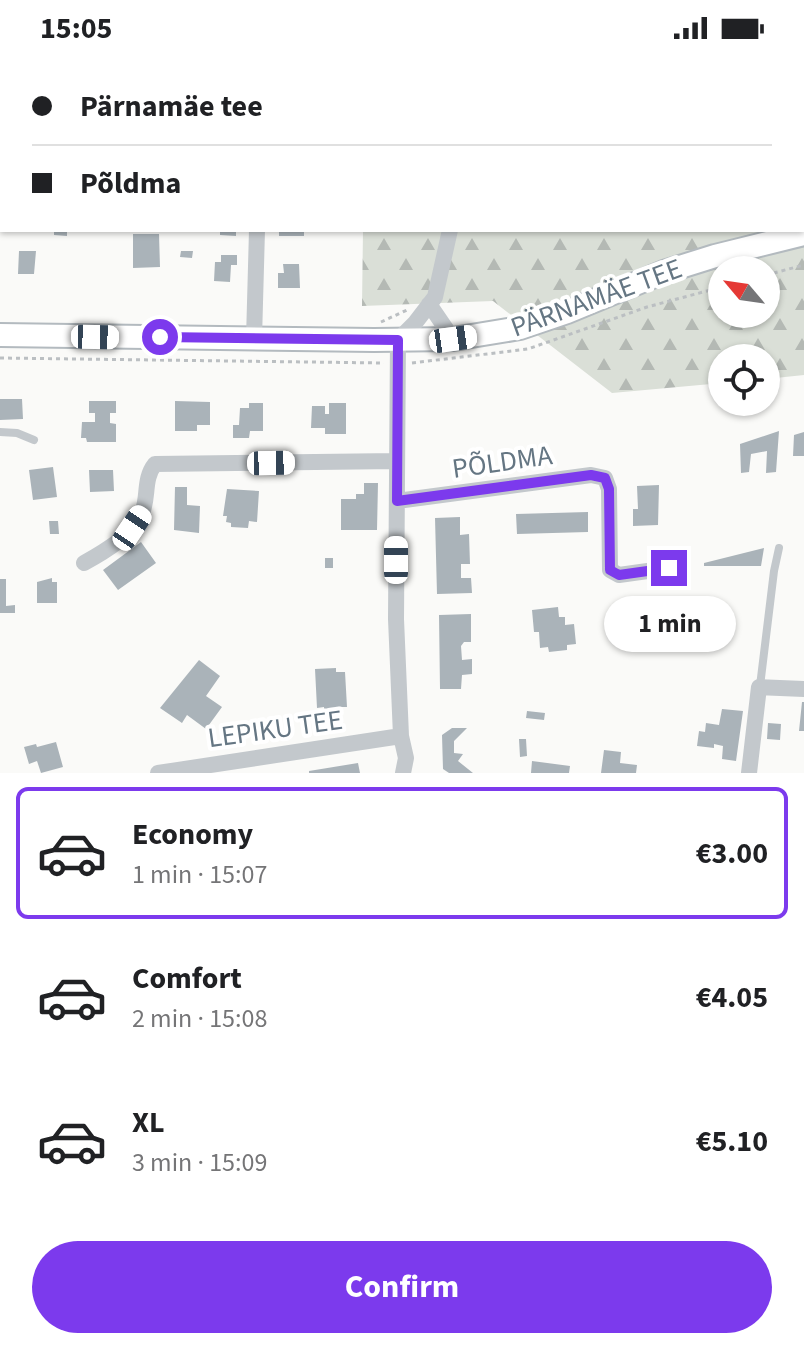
<!DOCTYPE html>
<meta charset="utf-8">
<style>
:root{--surface:#fff;--page:#f6f6f6;--text:#202124;--muted:#757577;--line:#e0e0e0;--accent:#7c3aed}
body{margin:0;font-family:"Source Sans 3",sans-serif;background:var(--page);color:var(--text);height:100vh;display:flex;flex-direction:column;font-size:30px;white-space:nowrap}
*{box-sizing:border-box;margin:0}
p{font-size:26px;color:var(--muted)}
.icon{flex:none;width:44px;height:44px;fill:none;stroke:currentColor;stroke-width:2;stroke-linecap:round;stroke-linejoin:round}
.map{position:relative;height:717px;overflow:hidden}
.side{display:flex;flex-direction:column;background:var(--surface);flex:1}
.side>*{flex:none}
.banner{position:absolute;left:0px;top:0px;width:804px;height:176px;box-shadow:0 2px 6px #0004;display:grid;align-content:center;height:176px;padding:0 32px;background:var(--surface)}
.needle{width:52px;rotate:299deg}
.tools{position:absolute;left:708px;top:200px;display:grid;gap:16px}
.tools a{display:grid;place-items:center;width:72px;height:72px;border-radius:50%;background:var(--surface);box-shadow:0 2px 6px #0004;font-size:40px}
.end{position:absolute;width:36px;height:36px;margin:-18px;border:10px solid #7c3aed;background:#fff;box-shadow:0 0 0 4px #fff}
.from{border-radius:50%}
.bubble{position:absolute;height:56px;border-radius:28px;background:var(--surface);box-shadow:0 2px 6px #0004;font-size:26px;font-weight:700;line-height:56px;text-align:center}
.car{position:absolute;width:24px;height:48px;margin:-24px -12px;border-radius:10px;box-shadow:0 0 6px 2px #0007;background:linear-gradient(#fff 24%,#345 0 40%,#fff 0 76%,#345 0 86%,#fff 0)}
.banner b{display:flex;align-items:center;gap:28px;height:76px;font-size:30px}
.banner b+b{border-top:2px solid var(--line)}
.banner i{width:20px;height:20px;background:var(--text)}
ul{padding:14px 0 0;list-style:none}
li{display:flex;align-items:center;gap:24px;height:132px;margin:0 16px 12px;padding:0 16px;border:4px solid transparent;border-radius:12px}
li div{flex:1}
li b{display:block;font-size:30px}
li em{font-style:normal;font-weight:700}
li.active{border-color:var(--accent)}
li>.icon{width:72px;height:72px;stroke-width:1.5}
.primary-button{display:flex;gap:16px;margin-top:auto;padding:16px 32px}
.primary-button a{flex:1;height:92px;border-radius:48px;background:var(--accent);color:#fff;font-size:32px;font-weight:700;line-height:92px;text-align:center}
.status{display:flex;justify-content:space-between;align-items:center;height:56px;padding:0 40px;background:var(--surface);direction:ltr}
.status svg{height:22px;fill:currentColor}
.map>svg:first-child{display:block}
</style>
<div class="status"><b>15:05</b><svg viewBox="0 0 49 12"><path d="M0 12V9h3v3zM5 12V6h3v6zM10 12V3h3v9zM15 12V0h3v12zM26 1h20v11H26zM47 4h2v5h-2z"/></svg></div>
<div class="map">
<svg width="804" height="717" viewBox="0 0 804 717">
<defs>
<pattern id="forest-firs" width="22" height="20" patternUnits="userSpaceOnUse" patternTransform="scale(2)"><rect width="22" height="20" fill="#dadfd7"/><path d="M5 1l3.5 6h-7zM16 11l3.5 6h-7z" fill="#b4b9b4"/></pattern>
</defs>
<rect width="100%" height="100%" fill="#fafaf8"/>
<path fill="url(#forest-firs)" fill-rule="evenodd" d="M364,0H804V319L766,323V302H722V327L612,337L493,245L362,250L363,174H802V2ZM722,214H766V258H722Z"/>
<path fill="#aab3b9" d="M54,174H67V180L54,179Z
M220,174H236V180L220,179Z
M279,174H304V180H279Z
M133,178H159L160,211L133,212Z
M19,195H36L34,218H18Z
M181,195H193L192,202L180,201Z
M221,199H237V209H231L230,226L214,225L215,206H221Z
M283,208H299L300,232H278V217H284Z
M0,343H22L23,363L0,364Z
M89,345H116V357H110V367L116,368V386H87L86,382H81L82,366H95V357H89Z
M175,345L210,346V369H197V375H175Z
M249,347H263V375H250L249,382H233V369H239L240,352H249Z
M329,347H346V378H325V372H311L312,350H325V358H329Z
M779,375L776,416L766,417L767,395L751,398L749,416L741,417L740,388Z
M804,376V400H793L794,379Z
M53,411L57,441L33,444L29,414Z
M89,414H113L114,435L90,436Z
M364,427H378L377,474H341V443H356V438H364Z
M659,429L658,469L633,470V453H638L637,430Z
M175,431H187V449L200,450L199,477L174,474Z
M227,433L259,435L257,466L249,465L248,472L231,471V467L226,466L227,460H223Z
M588,456V476L517,478L516,458Z
M460,461V479L469,478L470,508H461V522H471L472,537L437,538L435,462Z
M49,465H58L59,478H50Z
M141,486L156,507L118,534L103,514Z
M764,492L761,510H704V507Z
M325,502H333V512H325Z
M52,522V526H57V547H37V526Z
M0,523H6V550L15,549V557H0Z
M669,541V551L677,557L673,583L651,577L630,579L631,545Z
M558,551L559,561H565V569L574,568L576,588L567,589V594L549,596L548,591L540,592L539,576H534L532,554Z
M471,558V586H464L461,590L462,604L472,603V618L462,619L461,633H440L439,559Z
M199,604L220,620L206,640L222,651L206,673L187,659L182,667L160,652Z
M336,612V616H345L347,651H340V657L324,658V651L317,652L315,613Z
M802,646H804V675H799Z
M722,653L743,655L736,705L722,703L723,690L714,688V692L697,690L699,675L705,676L706,667L719,669Z
M527,655L545,657L544,664L526,662Z
M768,667L781,668L780,684L767,683Z
M452,672H467L454,685V697L463,698L458,705L473,717H449L443,713L442,679Z
M519,683H526L527,700L520,701Z
M56,686L63,711L41,717L37,705L29,708L24,691L36,688L37,691Z
M604,694L621,696L620,707L637,709L636,717H601Z
M532,705L570,710L569,717H531Z
M358,707L360,717H309V715Z"/>
<g fill="none" stroke-linecap="round" stroke-linejoin="round">
<g stroke="#b3babf" stroke-width="26">
<path id="secondary" d="M0,279L374,284L453,283L520,272L567,256L664,216L715,200L804,178"/>
</g>
<path stroke="#bbbfc2" stroke-width="3" stroke-dasharray="4 4" stroke-linecap="butt" d="M672,2L674,0
M766,219L804,209
M381,266L407,254
M0,302L384,307
M412,307L528,293L647,251L722,231"/>
<path stroke="#c3c8cc" stroke-width="8" d="M0,376L17,377L34,384
M760,630L774,515L779,492"/>
<path stroke="#c3c8cc" stroke-width="16" d="M78,0L81,2
M489,2V0
M429,248L453,283
M254,283L257,174
M397,445L591,419L605,422L609,433L610,514L619,519L669,512
M84,507C104,496 133,479 142,457C149,441 143,423 155,408L397,405
M158,717L401,680
M403,717L406,702L401,680L396,563L398,284L415,267L435,241L450,174
M749,717L759,631L804,633"/>
<use href="#secondary" stroke="#fff" stroke-width="22"/>
</g>
<g fill="none" stroke-linecap="round" stroke-linejoin="round">
<path stroke="#7c3aed" stroke-width="10" d="M160,281L398,284L397,445L591,419L605,422L609,433L610,514L619,519L669,512"/>
</g>
<g text-anchor="middle" stroke-width="8" stroke-linejoin="round" paint-order="stroke">
<g font-size="28" fill="#657683" stroke="#fff">
<text transform="translate(596 241) rotate(-20)" y="10">PÄRNAMÄE TEE</text>
<text transform="translate(502 405) rotate(-8)" y="10">PÕLDMA</text>
<text transform="translate(275 672) rotate(-8)" y="10">LEPIKU TEE</text>
</g>
</g>
</svg>
<div class="tools">
<a><svg class="needle" viewBox="-14 -14 28 28"><path d="M0-13l5 13h-10z" fill="#e53935"/><path d="M0 13l5-13h-10z" fill="#757577"/></svg></a>
<a><svg class="icon" aria-label="locate" viewBox="0 0 24 24"><circle cx="12" cy="12" r="6"/><path d="M12 2v4M12 18v4M2 12h4M18 12h4"/></svg></a>
</div>
<i class="end from" style="left:160px;top:281px"></i>
<i class="end" style="left:669px;top:512px"></i>
<div class="bubble" style="left:604px;top:540px;width:132px">1 min</div>
<i class="car" style="left:95px;top:281px;rotate:91deg"></i>
<i class="car" style="left:453px;top:283px;rotate:82deg"></i>
<i class="car" style="left:271px;top:407px;rotate:89deg"></i>
<i class="car" style="left:132px;top:472px;rotate:34deg"></i>
<i class="car" style="left:396px;top:504px;rotate:0deg"></i>
<div class="banner">
<b><i class="from"></i>Pärnamäe tee</b>
<b><i></i>Põldma</b>
</div>
</div>
<section class="side">
<ul>
<li class="active"><svg class="icon" aria-label="car" viewBox="0 0 24 24"><path d="M5 17H2v-5l4-1 3-4h7l3 4 3 1v5h-3M9 17h6M6 11h13"/><circle cx="7" cy="17" r="2"/><circle cx="17" cy="17" r="2"/></svg><div><b>Economy</b><p>1 min · 15:07</p></div><em>€3.00</em></li>
<li><svg class="icon" aria-label="car" viewBox="0 0 24 24"><path d="M5 17H2v-5l4-1 3-4h7l3 4 3 1v5h-3M9 17h6M6 11h13"/><circle cx="7" cy="17" r="2"/><circle cx="17" cy="17" r="2"/></svg><div><b>Comfort</b><p>2 min · 15:08</p></div><em>€4.05</em></li>
<li><svg class="icon" aria-label="car" viewBox="0 0 24 24"><path d="M5 17H2v-5l4-1 3-4h7l3 4 3 1v5h-3M9 17h6M6 11h13"/><circle cx="7" cy="17" r="2"/><circle cx="17" cy="17" r="2"/></svg><div><b>XL</b><p>3 min · 15:09</p></div><em>€5.10</em></li>
</ul>
<div class="primary-button"><a>Confirm</a></div>
</section>
